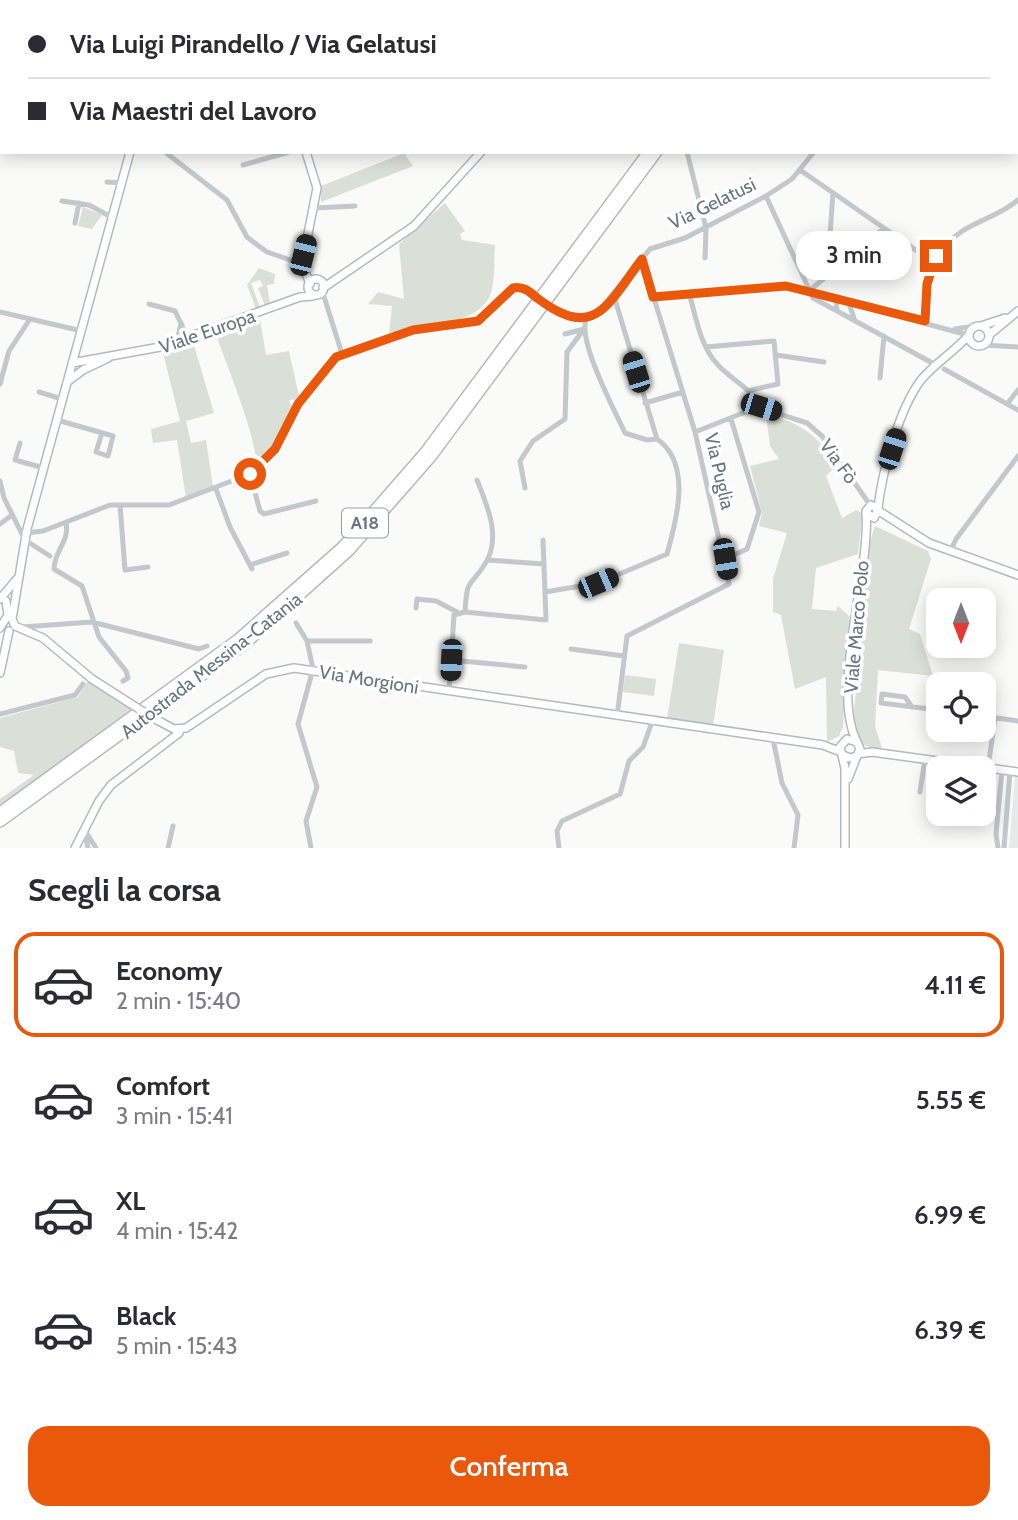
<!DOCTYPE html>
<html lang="it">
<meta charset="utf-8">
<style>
:root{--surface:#fff;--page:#f7f7f7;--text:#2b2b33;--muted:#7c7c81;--line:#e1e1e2;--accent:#ea580c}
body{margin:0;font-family:Cabin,sans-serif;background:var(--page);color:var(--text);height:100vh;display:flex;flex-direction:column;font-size:26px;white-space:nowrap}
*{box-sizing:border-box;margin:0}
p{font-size:23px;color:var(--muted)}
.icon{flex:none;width:38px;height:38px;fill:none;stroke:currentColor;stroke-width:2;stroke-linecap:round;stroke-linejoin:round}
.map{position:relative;height:848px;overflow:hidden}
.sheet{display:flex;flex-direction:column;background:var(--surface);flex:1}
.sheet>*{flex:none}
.hud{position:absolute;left:0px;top:0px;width:1018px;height:154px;box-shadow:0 4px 18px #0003;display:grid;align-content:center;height:154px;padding:0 28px;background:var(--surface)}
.needle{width:46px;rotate:180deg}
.controls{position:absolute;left:926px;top:588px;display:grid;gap:14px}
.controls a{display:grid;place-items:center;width:70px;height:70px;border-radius:14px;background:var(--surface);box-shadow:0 4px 18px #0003;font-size:35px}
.end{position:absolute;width:32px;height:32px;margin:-16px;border:9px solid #ea580c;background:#fff;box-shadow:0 0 0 4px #fff}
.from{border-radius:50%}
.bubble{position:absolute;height:49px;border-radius:21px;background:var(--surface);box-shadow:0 4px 18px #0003;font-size:23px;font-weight:600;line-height:49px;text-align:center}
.car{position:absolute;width:21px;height:42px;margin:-21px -10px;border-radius:9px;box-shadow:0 0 5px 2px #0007;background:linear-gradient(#222 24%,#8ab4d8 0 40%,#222 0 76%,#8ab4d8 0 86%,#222 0)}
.hud b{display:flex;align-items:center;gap:24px;height:66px;font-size:26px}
.hud b+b{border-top:2px solid var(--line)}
.hud i{width:18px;height:18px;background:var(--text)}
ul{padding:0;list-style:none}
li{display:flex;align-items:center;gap:21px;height:105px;margin:0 14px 10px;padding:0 14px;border:4px solid transparent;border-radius:21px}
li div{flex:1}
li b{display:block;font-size:26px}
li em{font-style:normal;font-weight:600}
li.on{border-color:var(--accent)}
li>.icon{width:63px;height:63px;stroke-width:1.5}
h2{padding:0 28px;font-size:32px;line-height:84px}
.cta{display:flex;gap:14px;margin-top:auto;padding:14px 28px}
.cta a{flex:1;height:80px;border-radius:21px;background:var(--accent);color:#fff;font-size:28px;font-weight:600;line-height:80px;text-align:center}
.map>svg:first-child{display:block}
</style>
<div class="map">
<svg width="1018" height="848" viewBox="0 0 1018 848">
<rect width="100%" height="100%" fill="#fafaf8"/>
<path fill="#e8e9e9" d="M1015,777H1018V848H1009Z"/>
<path fill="#dadfd7" d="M0,0H59L2,2V144Z
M404,153L413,166L321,202V186Z
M445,203L465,231L460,234L462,240L495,245C494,259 495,275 492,289C484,328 416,325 389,334L392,306L368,304L378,292L404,299L399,244Z
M83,207L102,215L92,229L78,226Z
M259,268L275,274L274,284L267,285L270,304L265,306L258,288L263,286L260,280L251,283L260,307L256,309L247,285Z
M260,319L266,355L289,351L299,396L295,402L293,399L289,401L293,408L265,458L255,467C262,449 224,358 216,335Z
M193,342L214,413L186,421L191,443L206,440L213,487L186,498L177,440L153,443L151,429L180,421L163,353Z
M766,413C802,425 815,432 837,465L826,476L842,518L856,510L863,513L858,554L816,568L812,609L836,611L838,606L850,617L843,727L839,736L827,742L826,677L795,689L781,615L773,612V579L787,533L759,526L762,513L750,466L779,459L770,446Z
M875,526L928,551L931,559L909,629L920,634L933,676L878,670L875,726L883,751L860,744C852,723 853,707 857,687L853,683L867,551Z
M679,643L724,650L713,726L667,719Z
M625,675L656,679L654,696L623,692Z
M88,681L133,710L0,805V799L34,775L18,773L14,751L0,747V718L78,697Z"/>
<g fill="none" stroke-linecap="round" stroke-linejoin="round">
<g stroke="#b3babf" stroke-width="10">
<path id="secondary" d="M285,0V2
M824,0L827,2
M181,2L183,0
M592,2L594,0
M1017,141L1018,142
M130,152L27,529L12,619L15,626L43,638L92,679L131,704
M306,152L317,188L302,264L310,284
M308 287a8 8 0 1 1 16 0a8 8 0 1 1-16 0Z
M323,288L414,226L481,152
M969 336a10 10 0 1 1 20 0a10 10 0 1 1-20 0Z
M981,326L1005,318
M989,335L1018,311
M72,363L160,347L300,297L313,296
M67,382L83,370L108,358
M878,508C882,472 899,409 921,380C935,363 954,352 969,335
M879,511L929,543L1018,575
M0,599L17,579
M0,628L8,615L6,601
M0,673L9,631
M157,720L174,729L186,728L266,674L294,668L823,745L841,752
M857,742C830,690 871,571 866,511L871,505L878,509L874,518L866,513
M858,754L872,752L1018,772
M843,755L850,758L857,756L860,749L857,742L847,739L840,747L845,768V848
M848,779L857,756
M75,848L99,801L111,785L179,733L180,729"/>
</g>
<g stroke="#b4b9bd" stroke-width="12">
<path id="highway" d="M760,2L762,0
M769,2L770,0
M0,812L238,639L343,546L425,452L648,152
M0,822L243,646L349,551L432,456L657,152"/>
</g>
<path stroke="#c3c8cc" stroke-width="5" d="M495,0L496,2
M526,0L527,2
M118,2L119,0
M0,146H2
M165,152L227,200L247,237L267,252L302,264
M687,152L706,228L705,258
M243,165L289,152
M800,170L923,255
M107,182L123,183
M766,196L813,298L837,311
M62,201L89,205L113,218
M315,208L355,206
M75,223L79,203
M827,276L833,193
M322,290L342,354
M809,291L884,228
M689,293C696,317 700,346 718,365C734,382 749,386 761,407
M614,296L657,439
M653,297L786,286L968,335
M836,298L837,311L936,365
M848,301L854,318
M149,304L175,311L188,338
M0,312L82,331
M558,314L579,319L597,313L650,249L685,238L766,196L792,179L814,152
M586,319C578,342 614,409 625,433L647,440L657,439
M925,321C929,275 928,247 975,224C991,216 1004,212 1018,200
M955,329L976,326
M565,334L584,329
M177,342L181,323
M983,345L1018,347
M706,347L774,341L778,384L751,390
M776,355L824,362
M944,369L1018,410
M880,378L884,336
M0,384L9,351L30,319
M39,392L62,399
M645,403L683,392
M1007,404L1018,390
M57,420L113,436L108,456L96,452L102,433
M695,432L758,407L807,423L822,436L870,505
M20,443L15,460L44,468
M250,474L260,511L264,514L316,501
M0,481L4,498L25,540L50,556
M525,488L520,461L533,441L565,419L567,352L584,329
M216,489L230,527L252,569
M120,505L125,570L148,567
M66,523C70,541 54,551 54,569L82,586L99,637L126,671L128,678L123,681
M0,524L12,515
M26,533L43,531L110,505H169L250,474L275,449L298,404L336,357L413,330L478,321L508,290L517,287L526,289
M950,552L956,539L1018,456
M725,559L747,549L759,512L731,419
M487,560L544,564
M250,565L287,553
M545,592L598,583L667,554C677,519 692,463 657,439
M416,608L417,599L436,601L457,612
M465,612L546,620L543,540
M296,623L307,641L313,669L298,724L317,787L306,821L311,848
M22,627L92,622L199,649L207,646
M307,641H370
M571,649L624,656
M451,660L525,667
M449,692L454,615L465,612C467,577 469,589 485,564C502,538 487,505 477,480
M912,707L905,697L882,694L881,703L938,710
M0,714L75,695L83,684
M984,716L1018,721
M617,717L627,636L729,584L695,432L642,259
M773,739L782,783L798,815L794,848
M988,768L995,718
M920,792L925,759
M84,829L96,848
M84,829L88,848
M168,848L173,826
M559,848L557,831L562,821L620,794L629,761L643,747L652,722
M998,848L996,834L1002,770
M1004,848L1010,771"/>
<use href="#secondary" stroke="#fff" stroke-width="7"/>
<use href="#highway" stroke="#fff" stroke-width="9"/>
<g stroke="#b3babf" stroke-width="10" stroke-linecap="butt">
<path id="secondary-bridge" d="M131,704L157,720"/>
</g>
<path stroke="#c3c8cc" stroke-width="5" d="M526,289L558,314"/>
<use href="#secondary-bridge" stroke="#fff" stroke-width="7"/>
</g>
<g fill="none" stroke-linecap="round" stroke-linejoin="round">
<path stroke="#ea580c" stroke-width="9" d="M250,474L275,449L298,404L336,357L413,330L478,321L513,288C523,286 529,291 537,298C595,342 607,305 642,259L653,297L786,286L925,321L927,284L936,256"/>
</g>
<g text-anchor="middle" stroke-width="7" stroke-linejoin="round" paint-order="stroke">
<rect fill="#fff" stroke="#939fa8" stroke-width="2" x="342" y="508.5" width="46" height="29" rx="5"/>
<g font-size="18" font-weight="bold" fill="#657683">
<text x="365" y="529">A18</text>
</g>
<g font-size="19" fill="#657683" stroke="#fff">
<text transform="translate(712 203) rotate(-26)" y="7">Via Gelatusi</text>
<text transform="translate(207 331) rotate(-19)" y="7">Viale Europa</text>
<text transform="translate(839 461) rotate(54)" y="7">Via Fò</text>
<text transform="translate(720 471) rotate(77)" y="7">Via Puglia</text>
<text transform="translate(856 627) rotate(-85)" y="7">Viale Marco Polo</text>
<text transform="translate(211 665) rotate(-38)" y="7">Autostrada Messina-Catania</text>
<text transform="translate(369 679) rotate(9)" y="7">Via Morgioni</text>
</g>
</g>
</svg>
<div class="controls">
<a><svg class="needle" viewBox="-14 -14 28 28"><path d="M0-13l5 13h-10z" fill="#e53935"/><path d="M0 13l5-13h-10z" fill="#7c7c81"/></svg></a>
<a><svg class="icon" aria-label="locate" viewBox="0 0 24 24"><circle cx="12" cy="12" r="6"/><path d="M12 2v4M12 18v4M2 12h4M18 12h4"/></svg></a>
<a><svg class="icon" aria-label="layers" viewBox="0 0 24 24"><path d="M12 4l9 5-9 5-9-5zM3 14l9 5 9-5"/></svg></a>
</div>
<i class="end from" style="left:250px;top:474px"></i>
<i class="end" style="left:936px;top:256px"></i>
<div class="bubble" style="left:796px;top:231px;width:116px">3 min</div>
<i class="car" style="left:303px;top:255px;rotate:14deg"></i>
<i class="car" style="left:636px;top:372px;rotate:343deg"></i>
<i class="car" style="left:761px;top:407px;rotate:107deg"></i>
<i class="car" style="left:892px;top:449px;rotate:18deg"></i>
<i class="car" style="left:725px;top:559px;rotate:170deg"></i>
<i class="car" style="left:598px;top:583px;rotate:67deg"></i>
<i class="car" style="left:451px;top:660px;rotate:183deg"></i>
<div class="hud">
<b><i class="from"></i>Via Luigi Pirandello / Via Gelatusi</b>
<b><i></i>Via Maestri del Lavoro</b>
</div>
</div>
<section class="sheet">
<h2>Scegli la corsa</h2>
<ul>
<li class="on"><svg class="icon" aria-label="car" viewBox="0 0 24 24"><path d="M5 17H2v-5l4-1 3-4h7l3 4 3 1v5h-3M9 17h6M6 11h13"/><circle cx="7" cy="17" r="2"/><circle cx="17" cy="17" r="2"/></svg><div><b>Economy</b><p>2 min · 15:40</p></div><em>4.11 €</em></li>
<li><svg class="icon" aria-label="car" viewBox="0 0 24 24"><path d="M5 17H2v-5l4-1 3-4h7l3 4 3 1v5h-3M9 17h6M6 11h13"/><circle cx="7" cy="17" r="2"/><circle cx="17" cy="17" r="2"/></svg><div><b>Comfort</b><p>3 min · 15:41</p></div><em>5.55 €</em></li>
<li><svg class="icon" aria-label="car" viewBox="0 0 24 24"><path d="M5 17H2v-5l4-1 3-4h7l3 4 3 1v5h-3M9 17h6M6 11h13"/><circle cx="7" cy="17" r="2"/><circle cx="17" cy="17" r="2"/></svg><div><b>XL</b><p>4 min · 15:42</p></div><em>6.99 €</em></li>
<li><svg class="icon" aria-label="car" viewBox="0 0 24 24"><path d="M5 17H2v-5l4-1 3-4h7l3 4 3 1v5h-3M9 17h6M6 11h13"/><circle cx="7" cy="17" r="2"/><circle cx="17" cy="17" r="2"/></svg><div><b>Black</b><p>5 min · 15:43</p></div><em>6.39 €</em></li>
</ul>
<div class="cta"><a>Conferma</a></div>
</section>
